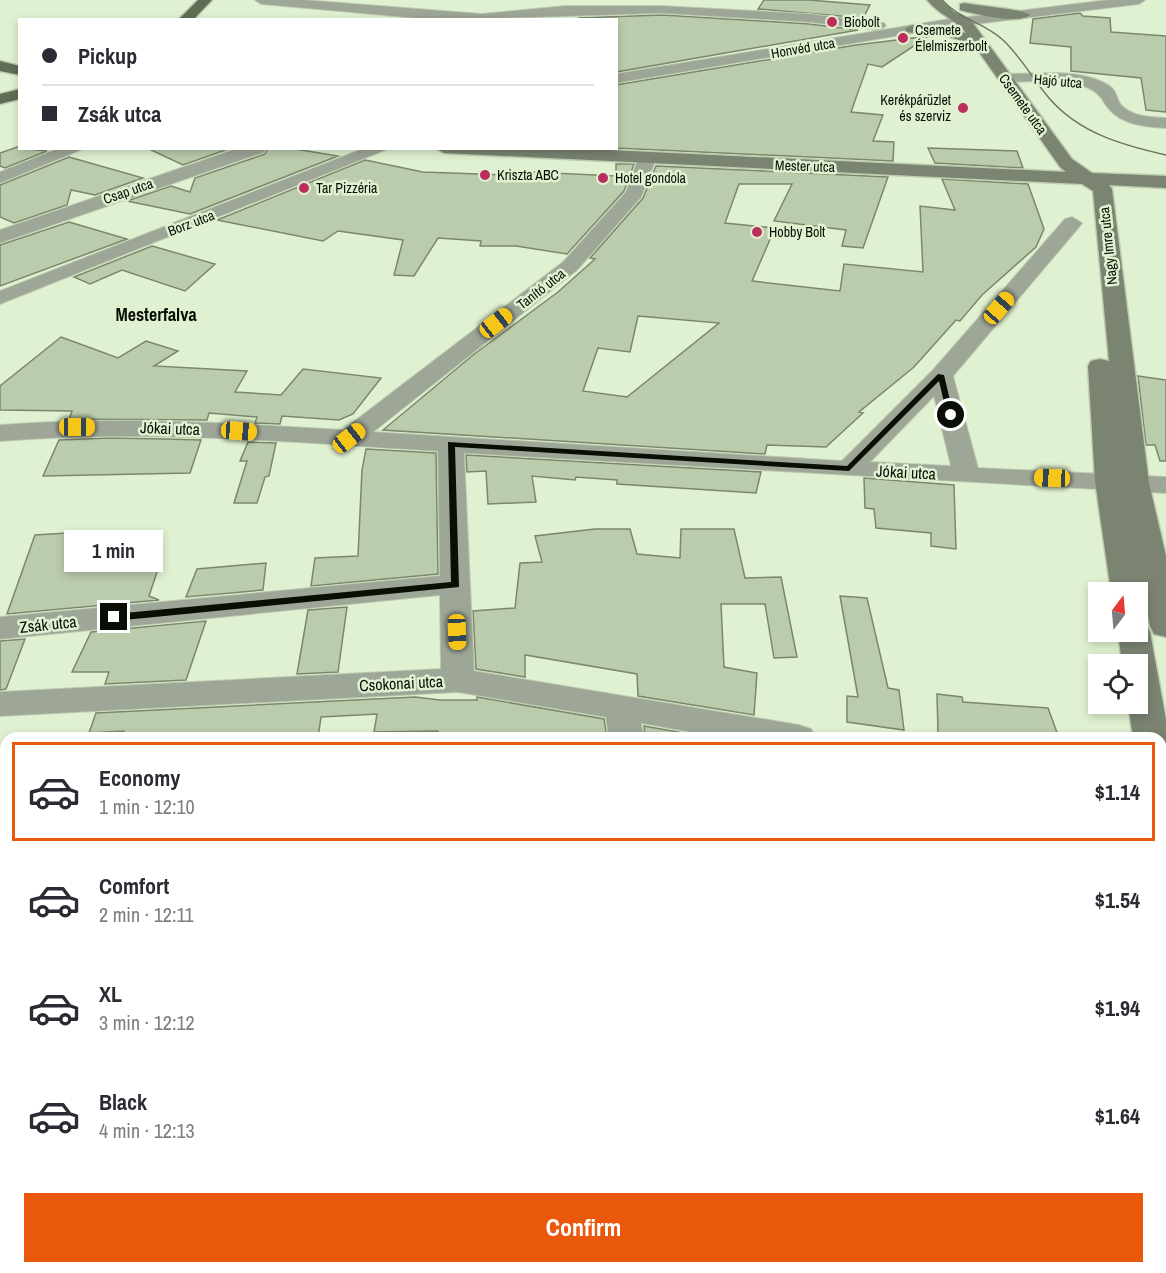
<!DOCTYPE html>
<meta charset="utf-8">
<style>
:root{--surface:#fff;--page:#f7f7f7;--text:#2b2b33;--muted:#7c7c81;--line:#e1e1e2;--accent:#ea580c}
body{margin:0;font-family:"Archivo Narrow",sans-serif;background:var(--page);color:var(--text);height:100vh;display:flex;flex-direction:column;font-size:22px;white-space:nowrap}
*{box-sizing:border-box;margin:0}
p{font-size:20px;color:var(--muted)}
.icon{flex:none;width:33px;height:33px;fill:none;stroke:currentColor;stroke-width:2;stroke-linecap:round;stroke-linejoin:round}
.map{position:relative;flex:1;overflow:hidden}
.sheet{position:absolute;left:0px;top:732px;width:1167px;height:542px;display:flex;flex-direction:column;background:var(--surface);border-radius:18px 18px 0 0;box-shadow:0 3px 9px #0003}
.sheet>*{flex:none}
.banner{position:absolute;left:18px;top:18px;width:600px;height:132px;border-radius:0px;box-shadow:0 3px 9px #0003;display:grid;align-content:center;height:132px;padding:0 24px;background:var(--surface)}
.needle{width:39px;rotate:16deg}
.buttons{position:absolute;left:1088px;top:582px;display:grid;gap:12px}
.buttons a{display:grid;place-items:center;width:60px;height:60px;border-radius:0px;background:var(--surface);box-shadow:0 3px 9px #0003;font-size:30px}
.end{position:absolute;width:27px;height:27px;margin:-14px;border:8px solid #0a0f05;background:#fff;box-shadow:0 0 0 3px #fff}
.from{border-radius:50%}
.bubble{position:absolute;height:42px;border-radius:0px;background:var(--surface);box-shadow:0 3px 9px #0003;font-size:20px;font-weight:700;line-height:42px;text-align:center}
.car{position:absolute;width:18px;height:36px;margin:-18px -9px;border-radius:8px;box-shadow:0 0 4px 2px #0007;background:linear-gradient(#f5c518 24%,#345 0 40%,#f5c518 0 76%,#345 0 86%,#f5c518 0)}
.banner b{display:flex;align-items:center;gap:21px;height:57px;font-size:22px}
.banner b+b{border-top:2px solid var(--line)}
.banner i{width:15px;height:15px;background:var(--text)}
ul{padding:10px 0 0;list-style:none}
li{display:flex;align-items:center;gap:18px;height:99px;margin:0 12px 9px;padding:0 12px;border:3px solid transparent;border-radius:0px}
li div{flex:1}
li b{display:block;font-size:22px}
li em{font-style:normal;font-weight:700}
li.selected{border-color:var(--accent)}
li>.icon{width:54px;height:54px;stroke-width:1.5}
.action{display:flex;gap:12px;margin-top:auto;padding:12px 24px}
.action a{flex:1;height:69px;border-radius:0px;background:var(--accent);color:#fff;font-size:24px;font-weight:700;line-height:69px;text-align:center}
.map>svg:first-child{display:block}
</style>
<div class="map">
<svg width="1166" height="1273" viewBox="0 0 1166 1273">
<rect width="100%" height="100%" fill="#e0f1d1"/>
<path fill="#bbccac" stroke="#79886b" stroke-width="1.5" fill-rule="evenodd" d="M764,0H809L870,5L863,18L758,9Z
M1080,13L1083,16L1110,18L1111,32L1166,36V112L1146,110L1141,78L1071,71V47L1030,43L1033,19Z
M662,15L809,24L858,30L616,72V20L578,18Z
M929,36L882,67L868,64L851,112L883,115L873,141L894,142L893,161L616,148V85L856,45Z
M20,146V148L47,151L5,168L0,166V153Z
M147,148H231L183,165Z
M268,148H289L338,156L190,214L127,201L171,186L190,192L195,178L265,154Z
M928,148L1017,151L1023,168L935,163Z
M69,157L143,178L95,195L71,190L67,205L14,223L0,217V185Z
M365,160L423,172L506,175L510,171L616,176V164H634L624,191L567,254L516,246H480L481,241L438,238L414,276L394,275L403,240L338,231L323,241L217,220Z
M656,166L888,177L863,248L842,246L846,230L774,221L792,184H739L725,223L775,228L752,281L840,291L844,264L923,272L920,206L955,210L942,179L1028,184L1044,229L1036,247L982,295L960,321L956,320L914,367L859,412L863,413L826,447L767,445L765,454L383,430L473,355L558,292L595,259L590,258L643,198ZM638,316L719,323L627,397L583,391L598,348L630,352Z
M69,222L127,239L0,286V245Z
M152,246L215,264L185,291L122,270L90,284L74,277Z
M61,337L118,358L146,341L178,351L154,366L247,371L235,392L281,395L303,369L381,378L353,414L339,420L282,416L280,424L255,423L257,417L209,413L207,420L69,419L72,411L0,410V386Z
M1138,376L1166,380V461H1160L1155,445H1146Z
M110,438L165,439L201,440L190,473L43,476L59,440Z
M248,442L276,443L269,476L265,477L257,503H234L247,461H240Z
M366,449L436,453L438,574L311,586L315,558L358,556L362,470Z
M466,455L761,472L756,493L617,484V480L576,477L575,480L532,476L536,502L488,504L486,471L467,472Z
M864,478L954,485L956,549L931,546V533L876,528L874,509L865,508Z
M595,529H630L637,554L680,558L681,529H734L745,578L781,577L797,657L774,658L765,604H721L724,667L757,673L754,715L638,696L637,674L525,655V677L476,669L473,611L515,608L520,563L542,562L535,536Z
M83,532L77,548L161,560L149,596L159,600L7,614L35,535Z
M266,563L263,590L186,597L197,569Z
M840,596L867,598L888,688L899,690L904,730L847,722V696L858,697Z
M347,607L338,672L297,674L308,610Z
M206,621L186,680L105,684L109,672H72L91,632Z
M25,639L6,689L0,690V641Z
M937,694L962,697L963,702L1048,708L1059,738H977L938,734Z
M415,697L440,700H477V697L604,719L607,738H438V731L374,732L377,714L321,717L318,738H122L124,731L89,733L96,713Z
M644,726L712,738H645Z"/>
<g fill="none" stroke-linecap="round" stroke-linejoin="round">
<g stroke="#becdb0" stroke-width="2">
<path id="street" d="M255,0H304L482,14L565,6H662L809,14L884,23L886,26L879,30L809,22L662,13L439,20L261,4Z
M1108,0H1145L1139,4L943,28L616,83V74L943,20Z
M1058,73C1075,74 1098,76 1112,88C1117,93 1117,100 1121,105C1133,117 1150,117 1166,118V128C1147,127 1123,125 1110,110C1103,103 1102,95 1092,90C1067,76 1033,82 1005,82L998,78L1005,74Z
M60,148H85L0,183V172Z
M239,148H266L264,152L0,243V230Z
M365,148H390L0,304V291Z
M647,154L656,159L641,197L577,270L373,432L842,461L933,370L1065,219L1072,217L1082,223L1079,227L953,376L978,468L1166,477V493L464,453L474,671L799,725L811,729L816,738H725L641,723L643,738H609L606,717L458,692L0,716V692L441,669L440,595L0,639V617L440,576L438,451C292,442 147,429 0,441V425C118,416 226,423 343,430L563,262L626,192L638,159ZM934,396L951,466L870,462Z
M670,1268H720L721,1273H671Z"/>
</g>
<g stroke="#becdb0" stroke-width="3">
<path id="secondary" d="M927,0H941L954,12L970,19L1072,159L1092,173L1166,176V188L1109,185L1112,189L1149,483L1166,556V637L1154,634L1150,626L1143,591L1137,600V592H1111L1095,481L1088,366L1091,361L1100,359L1109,361L1093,191L1082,184L444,153L435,148H569L1066,172L1060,167L974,45L944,35L907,32L905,29C915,19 952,29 966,33C957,20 940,16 927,0Z
M965,3C978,6 1024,9 1030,15C1019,25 974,14 960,10V4Z
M1137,622L1146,624L1150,632L1166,720V744L1161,748V738H1133L1128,704H1137V664H1122L1118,632H1137Z
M1161,759L1166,760V797L1161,795Z"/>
</g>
<g stroke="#becdb0" stroke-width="3">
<path id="primary" d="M198,0H212L193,20H178Z
M0,61L20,66V75L0,71Z
M20,89V99L0,104V94Z"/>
</g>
<use href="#street" fill="#9ea698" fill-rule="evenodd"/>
<use href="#secondary" fill="#7a8471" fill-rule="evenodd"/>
<use href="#primary" fill="#606d55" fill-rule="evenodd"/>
<path stroke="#6c7662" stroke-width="1.5" d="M942,0C959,19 985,23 1003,40C1021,57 1033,79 1049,98C1079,133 1122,145 1166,155"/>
</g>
<path fill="#0a0f05" d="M938,374L944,375L954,417L947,415L939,381L849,471L455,447L459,587L114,621L109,617L114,614L451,582L448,442L847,466Z"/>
<g fill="#bb2d5c" stroke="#e0f1d1" stroke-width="2">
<circle cx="832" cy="22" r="6"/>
<circle cx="903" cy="38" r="6"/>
<circle cx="963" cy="108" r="6"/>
<circle cx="485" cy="175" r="6"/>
<circle cx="603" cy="178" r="6"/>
<circle cx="304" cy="188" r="6"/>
<circle cx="757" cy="232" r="6"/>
</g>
<g text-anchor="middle" stroke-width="5" stroke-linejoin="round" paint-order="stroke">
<g font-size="14" fill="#0a0f05" stroke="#e0f1d1" text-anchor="start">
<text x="844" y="27">Biobolt</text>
<text x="915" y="35">Csemete<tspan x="915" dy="16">Élelmiszerbolt</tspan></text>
<text x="951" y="105" text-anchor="end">Kerékpárüzlet<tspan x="951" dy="16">és szerviz</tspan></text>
<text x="497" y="180">Kriszta ABC</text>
<text x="615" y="183">Hotel gondola</text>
<text x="316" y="193">Tar Pizzéria</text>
<text x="769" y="237">Hobby Bolt</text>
</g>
<g font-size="14" fill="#0a0f05" stroke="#e0f1d1">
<text transform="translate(803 48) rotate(-10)" y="5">Honvéd utca</text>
<text transform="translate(1058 81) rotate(5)" y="5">Hajó utca</text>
<text transform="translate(1023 104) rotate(54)" y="5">Csemete utca</text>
<text transform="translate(805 166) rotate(2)" y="5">Mester utca</text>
<text transform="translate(128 191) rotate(-19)" y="5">Csap utca</text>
<text transform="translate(191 223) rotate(-21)" y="5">Borz utca</text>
<text transform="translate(1108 246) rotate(-96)" y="5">Nagy Imre utca</text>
<text transform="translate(541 289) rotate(-38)" y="5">Tanító utca</text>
</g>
<g font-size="16" fill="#0a0f05" stroke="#e0f1d1">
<text transform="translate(170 428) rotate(2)" y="6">Jókai utca</text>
<text transform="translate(906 472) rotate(3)" y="6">Jókai utca</text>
<text transform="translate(48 624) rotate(-6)" y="6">Zsák utca</text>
<text transform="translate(401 683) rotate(-3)" y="6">Csokonai utca</text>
</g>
<g font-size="18" font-weight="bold" fill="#0a0f05" stroke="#e0f1d1">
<text x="156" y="321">Mesterfalva</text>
</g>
</g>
</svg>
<div class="buttons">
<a><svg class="needle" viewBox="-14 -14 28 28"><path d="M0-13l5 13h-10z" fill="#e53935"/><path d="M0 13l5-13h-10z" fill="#7c7c81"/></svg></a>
<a><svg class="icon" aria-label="locate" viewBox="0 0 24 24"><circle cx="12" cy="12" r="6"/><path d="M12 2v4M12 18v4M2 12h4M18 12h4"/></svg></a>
</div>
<i class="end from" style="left:951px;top:415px"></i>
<i class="end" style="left:114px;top:617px"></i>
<div class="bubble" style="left:64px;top:530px;width:99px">1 min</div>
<i class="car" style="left:999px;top:308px;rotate:41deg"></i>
<i class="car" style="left:496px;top:323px;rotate:52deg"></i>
<i class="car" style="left:77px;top:427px;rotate:90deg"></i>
<i class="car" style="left:239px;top:431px;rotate:94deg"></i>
<i class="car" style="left:349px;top:438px;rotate:52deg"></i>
<i class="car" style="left:1052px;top:478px;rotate:272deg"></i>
<i class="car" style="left:457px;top:632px;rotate:178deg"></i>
<div class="banner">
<b><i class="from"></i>Pickup</b>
<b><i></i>Zsák utca</b>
</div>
<section class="sheet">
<ul>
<li class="selected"><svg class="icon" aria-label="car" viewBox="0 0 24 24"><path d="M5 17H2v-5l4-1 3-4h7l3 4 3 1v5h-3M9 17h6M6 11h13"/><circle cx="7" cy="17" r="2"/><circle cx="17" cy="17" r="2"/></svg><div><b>Economy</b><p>1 min · 12:10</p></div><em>$1.14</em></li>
<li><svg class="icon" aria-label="car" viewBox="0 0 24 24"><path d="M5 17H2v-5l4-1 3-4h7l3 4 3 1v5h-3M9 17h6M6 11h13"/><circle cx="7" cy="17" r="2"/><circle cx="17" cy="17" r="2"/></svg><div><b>Comfort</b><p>2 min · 12:11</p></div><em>$1.54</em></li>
<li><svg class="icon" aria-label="car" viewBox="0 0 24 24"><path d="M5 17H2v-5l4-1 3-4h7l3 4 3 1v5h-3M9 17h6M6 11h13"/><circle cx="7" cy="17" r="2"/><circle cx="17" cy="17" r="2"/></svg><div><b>XL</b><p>3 min · 12:12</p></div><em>$1.94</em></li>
<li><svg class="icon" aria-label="car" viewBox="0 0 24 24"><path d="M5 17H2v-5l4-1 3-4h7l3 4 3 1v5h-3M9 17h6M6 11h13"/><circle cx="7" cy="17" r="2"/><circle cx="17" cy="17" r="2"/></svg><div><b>Black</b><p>4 min · 12:13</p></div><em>$1.64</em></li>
</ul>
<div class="action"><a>Confirm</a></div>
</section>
</div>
